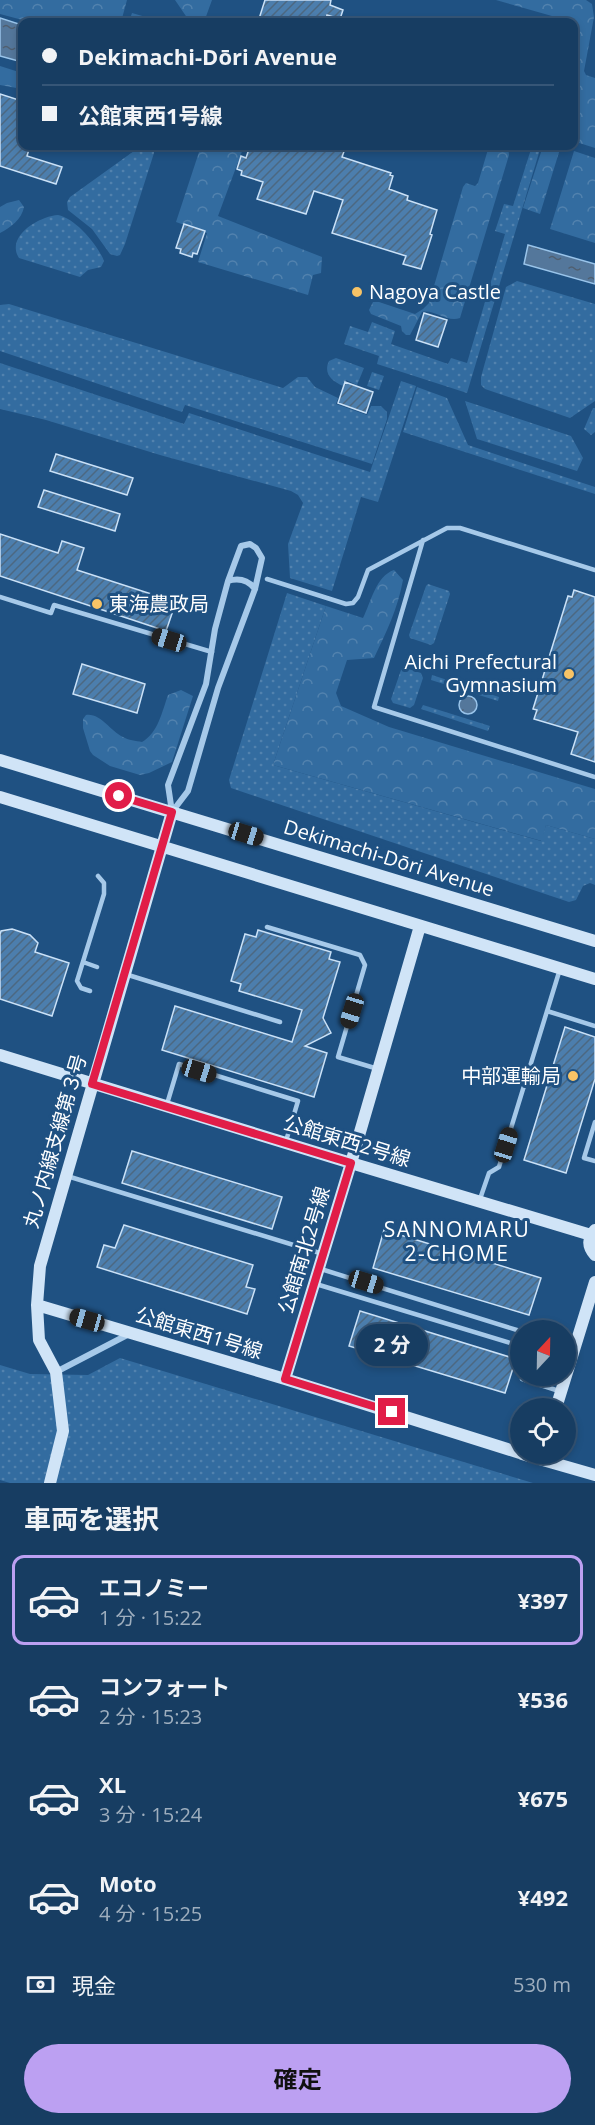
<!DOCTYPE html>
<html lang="ja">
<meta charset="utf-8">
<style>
:root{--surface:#173d62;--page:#204468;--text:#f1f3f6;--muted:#9eaebe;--line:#365677;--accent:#bca0f2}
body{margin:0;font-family:"Open Sans","Noto Sans JP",sans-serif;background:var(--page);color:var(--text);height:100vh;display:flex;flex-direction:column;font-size:22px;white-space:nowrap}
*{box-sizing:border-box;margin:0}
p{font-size:20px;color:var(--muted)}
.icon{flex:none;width:33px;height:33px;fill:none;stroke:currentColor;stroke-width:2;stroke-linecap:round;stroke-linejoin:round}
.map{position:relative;height:1483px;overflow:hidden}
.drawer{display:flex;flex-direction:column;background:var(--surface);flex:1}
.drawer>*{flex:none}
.guide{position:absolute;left:18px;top:18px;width:560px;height:132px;border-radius:12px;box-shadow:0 3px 9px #0003,0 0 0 2px var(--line);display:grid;align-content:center;height:132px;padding:0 24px;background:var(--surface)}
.needle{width:39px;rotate:22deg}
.tools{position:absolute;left:510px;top:1320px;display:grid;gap:12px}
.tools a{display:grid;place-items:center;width:66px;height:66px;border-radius:50%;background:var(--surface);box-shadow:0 3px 9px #0003,0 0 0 2px var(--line);font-size:30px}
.end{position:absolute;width:27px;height:27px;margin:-14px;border:8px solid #e11d48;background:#fff;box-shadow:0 0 0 3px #fff}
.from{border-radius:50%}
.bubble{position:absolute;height:42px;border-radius:21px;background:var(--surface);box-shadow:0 3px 9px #0003,0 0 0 2px var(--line);font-size:20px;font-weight:700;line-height:42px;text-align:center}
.car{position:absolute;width:18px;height:36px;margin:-18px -9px;border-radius:8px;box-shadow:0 0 4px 2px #0007;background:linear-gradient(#222 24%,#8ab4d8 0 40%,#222 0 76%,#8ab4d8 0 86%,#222 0)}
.guide b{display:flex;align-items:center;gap:21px;height:57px;font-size:22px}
.guide b+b{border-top:2px solid var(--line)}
.guide i{width:15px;height:15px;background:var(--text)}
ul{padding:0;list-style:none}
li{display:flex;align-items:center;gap:18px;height:90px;margin:0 12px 9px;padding:0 12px;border:3px solid transparent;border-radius:12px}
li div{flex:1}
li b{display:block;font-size:22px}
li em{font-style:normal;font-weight:700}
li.current{border-color:var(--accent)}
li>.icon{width:54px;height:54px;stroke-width:1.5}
h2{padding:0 24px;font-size:27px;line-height:72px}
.pay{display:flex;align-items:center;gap:15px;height:66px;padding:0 24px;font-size:22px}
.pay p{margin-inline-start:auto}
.button{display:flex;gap:12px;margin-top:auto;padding:12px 24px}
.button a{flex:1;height:69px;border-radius:36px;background:var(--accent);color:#111;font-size:24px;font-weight:700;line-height:69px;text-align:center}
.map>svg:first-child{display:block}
</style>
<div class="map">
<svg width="595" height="1483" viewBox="0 0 595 1483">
<defs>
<pattern id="grass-dots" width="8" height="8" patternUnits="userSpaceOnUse" patternTransform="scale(1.5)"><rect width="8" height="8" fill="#336ca0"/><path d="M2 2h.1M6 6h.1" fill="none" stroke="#5282ae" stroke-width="1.8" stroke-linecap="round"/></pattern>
<pattern id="forest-crowns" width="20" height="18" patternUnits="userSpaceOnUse" patternTransform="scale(1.5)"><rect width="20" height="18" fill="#336ca0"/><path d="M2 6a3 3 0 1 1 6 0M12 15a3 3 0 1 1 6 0" fill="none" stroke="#5282ae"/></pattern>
<pattern id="park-tufts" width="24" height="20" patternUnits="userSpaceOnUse" patternTransform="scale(1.5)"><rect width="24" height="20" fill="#336ca0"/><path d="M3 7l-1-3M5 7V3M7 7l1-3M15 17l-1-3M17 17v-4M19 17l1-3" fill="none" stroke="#5282ae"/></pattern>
<pattern id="water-ripples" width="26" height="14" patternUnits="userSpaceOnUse" patternTransform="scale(1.5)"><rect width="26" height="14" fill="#54779b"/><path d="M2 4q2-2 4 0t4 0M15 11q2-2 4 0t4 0" fill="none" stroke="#505f70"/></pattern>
<pattern id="building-hatch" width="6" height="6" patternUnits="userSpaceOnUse" patternTransform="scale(1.5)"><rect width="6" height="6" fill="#4c7ead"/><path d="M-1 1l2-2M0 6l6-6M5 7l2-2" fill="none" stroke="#4c6881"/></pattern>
</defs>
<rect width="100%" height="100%" fill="#1f5182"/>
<path fill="url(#grass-dots)" d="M141,146H154V153L125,244L120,255L117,256L110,254L92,229L68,210L67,202L70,197Z
M532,146H541L467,393L377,364L379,356L344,344L350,326L368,332L372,322L395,331L391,344L448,364L451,358L467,363L505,234L495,231L504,204L513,206Z
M58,215C75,218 98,245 104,261L101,267L88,270L80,277L19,258C5,236 40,216 58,215Z
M517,281L595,304V401L570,418L485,389L481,385V377L506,287Z
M9,304L283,388L298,377H307L315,387L338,398L336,404L367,415L371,406H381L387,412V419L372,464L185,405L182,412L0,351V305Z
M336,358L364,368L357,385L346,380L343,386C332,381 323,374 329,361Z
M0,363L184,424L189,413L370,472L401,381L416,386L378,502L361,497L332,591L290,578L288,544L303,503L298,495L291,491L160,455L46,420L0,409Z
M372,372L384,376L379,390L367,386Z
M417,387L447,398L468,445L595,487V494L403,432Z
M465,401L571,436L583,458L577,471L477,439Z
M593,408H595V432L591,435L584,429Z
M428,584L449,591L450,594L434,643L431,645L410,638L409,635L426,586Z
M287,593L326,606L273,765L541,841L546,825L595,839V885L590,883L583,886L576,900L569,902L231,788L229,780Z
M405,668L421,673L423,678L414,705L410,708L393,703L391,699L401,670Z
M432,675L499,697L498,701L431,680Z
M423,705L490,726L488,731L421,709Z
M120,1358L533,1483H10L0,1480V1365L30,1374L88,1375Z"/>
<path fill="url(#forest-crowns)" d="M0,0H127L121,22H30L0,14Z
M175,0H212L204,22H190Z
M496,0H586L592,4L594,17L584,71L586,75L595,78V148L573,141V39L577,26L573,22Z
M0,66L22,73V89L0,85Z
M201,146H244L218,216L322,257L321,273L313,275L308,295L198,262L207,233L176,222Z
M489,146H508L509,155L460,318C447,323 435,309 422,312L410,335H406L402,331L401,326L371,314L369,310L373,302H379L415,314L423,309L429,303L463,187L466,183L475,186L478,183Z
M543,146L560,149L540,214L523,208Z
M574,151L595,158V243L550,229Z
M19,200L24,207C22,219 10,228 0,233V207L7,203Z
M394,570L403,580C398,608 386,633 374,658L347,660L336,693L341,706L389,727L595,789V839L546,825L542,841L273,765L326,606L363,618C371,602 376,576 394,570Z
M181,690L193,696L172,762L149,773L140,775L110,766L93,755L90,751L83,728V719L86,715C101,713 110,731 123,737C128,740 136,741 142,742C158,733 162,712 168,695Z"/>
<path fill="url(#park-tufts)" d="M132,13L156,20V22H129Z"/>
<path fill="url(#water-ripples)" stroke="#99c4ea" stroke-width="1.5" d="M0,18L22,25V62L0,56Z
M528,245L595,264V284L524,264Z
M459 705a9 9 0 1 1 18 0a9 9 0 1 1-18 0Z"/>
<path fill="url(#building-hatch)" stroke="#cae1f7" stroke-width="1.5" d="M265,0H331L330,5L343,10L340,19L327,15L325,22H258Z
M0,94L22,101V146H30L27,156L62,167L56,184L0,166Z
M250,146H346L342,157L391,173L390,175L393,176L389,189L408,196L407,200L437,210L430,234L432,235L421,269L403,264L406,256L332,233L343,200L314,191L306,214L257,199L263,182L241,175L242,171L237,169L241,156L246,158Z
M184,224L205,231L197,254L193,253L192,257L180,253L181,249L176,248Z
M424,313L447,320L438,347L416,340Z
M345,382L373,392L366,413L338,403Z
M56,454L133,478L127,495L50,471Z
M44,490L120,514L115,531L38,507Z
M0,534L58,553L62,541L84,548L77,570L176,602L166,631L0,576Z
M574,590L595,597V762L571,754L578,732L534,719L537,710L533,709L568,596L572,597Z
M82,664L145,684L137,713L73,694Z
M12,929L30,935L38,943L35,952L69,963L52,1016L0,999V934L1,931Z
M258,930L331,952L329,959L340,962L323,1018L331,1033L305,1046L327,1053L314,1097L162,1050L175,1006L292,1042L302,1010L239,991L241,984L231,981L245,934L256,937Z
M565,1027L595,1037V1079L566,1173L524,1160Z
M132,1151L282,1197L272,1229L122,1183Z
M124,1225L253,1265L246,1287L255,1289L247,1314L97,1267L104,1245L115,1248Z
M384,1230L541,1278L529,1315L373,1268Z
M360,1311L516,1359L505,1393L349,1346Z"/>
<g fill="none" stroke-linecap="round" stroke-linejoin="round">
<path stroke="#a6c9e9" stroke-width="4.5" d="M423,540L374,707L595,777
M267,579L346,604L353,603L358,597L368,570L447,528H460L595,570
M0,597L51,613L54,605L212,652
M267,927L360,955L365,965L338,1057L378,1069
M83,962L97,967
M125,974L280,1022
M90,991L81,988L77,981L104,894V883L98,876
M547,1011L595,1026
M167,1104L179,1064L298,1101L286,1141
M595,1122L584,1158L595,1161
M67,1176L323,1254
M480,1199L489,1173L499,1167L560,969
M321,1269L520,1331
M316,1284L520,1346
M523,1376L522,1379L559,1391"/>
<path stroke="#a6c9e9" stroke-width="6" d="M250,544L256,548L262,558L255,589L218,688L188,791L172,812L168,785L206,684L215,629L228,581L241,546Z
M228,581C238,578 248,580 255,589
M56,1372L131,1333"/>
<path stroke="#d0e4f7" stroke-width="12" d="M0,760L595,941
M0,797L595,979
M0,1055L351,1163L591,1235
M595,1230C587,1239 588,1247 595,1255
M37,1305L285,1379L520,1453
M285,1379L351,1163L420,926
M556,1408L595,1282
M522,1454L595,1475
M50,1483L63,1431L56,1372L39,1340L37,1305L40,1266L172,812"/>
</g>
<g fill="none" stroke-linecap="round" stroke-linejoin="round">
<path stroke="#e11d48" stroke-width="8" d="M119,796L172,812L92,1084L351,1163L285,1379L392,1412"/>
</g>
<g fill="#f7c366" stroke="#1f5182" stroke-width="2">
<circle cx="357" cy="292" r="6"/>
<circle cx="97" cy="604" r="6"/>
<circle cx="569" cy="674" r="6"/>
<circle cx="573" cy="1076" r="6"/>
</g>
<g text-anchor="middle" stroke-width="6" stroke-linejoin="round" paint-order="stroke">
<g font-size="20" fill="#fff" stroke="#1f5182" text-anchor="start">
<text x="369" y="299">Nagoya Castle</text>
<text x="109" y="611">東海農政局</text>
<text x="557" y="669" text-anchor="end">Aichi Prefectural<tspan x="557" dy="23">Gymnasium</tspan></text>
<text x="561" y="1083" text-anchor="end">中部運輸局</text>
</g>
<g font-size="20" fill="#fff" stroke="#1f5182">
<text transform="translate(389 858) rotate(17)" y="7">Dekimachi-Dōri Avenue</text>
<text transform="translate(55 1141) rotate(-74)" y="7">丸ノ内線支線第３号</text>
<text transform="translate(347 1141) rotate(17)" y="7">公館東西2号線</text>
<text transform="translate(304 1250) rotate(-73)" y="7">公館南北2号線</text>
<text transform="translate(199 1333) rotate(17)" y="7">公館東西1号線</text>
</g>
<g font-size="21" letter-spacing="1.5" fill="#fff" stroke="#1f5182">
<text x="457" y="1237">SANNOMARU<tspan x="457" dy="24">2-CHOME</tspan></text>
</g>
</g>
</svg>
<div class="tools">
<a><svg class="needle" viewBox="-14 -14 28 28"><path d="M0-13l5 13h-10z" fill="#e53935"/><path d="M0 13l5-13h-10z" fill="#9eaebe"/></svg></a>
<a><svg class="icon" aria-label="locate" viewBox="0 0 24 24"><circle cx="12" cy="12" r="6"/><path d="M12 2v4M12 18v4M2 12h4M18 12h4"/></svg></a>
</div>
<i class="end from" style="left:119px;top:796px"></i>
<i class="end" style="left:392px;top:1412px"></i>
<div class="bubble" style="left:356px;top:1324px;width:72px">2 分</div>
<i class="car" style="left:169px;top:640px;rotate:287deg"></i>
<i class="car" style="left:246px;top:834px;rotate:107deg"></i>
<i class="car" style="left:352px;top:1011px;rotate:197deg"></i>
<i class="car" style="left:199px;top:1071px;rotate:107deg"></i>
<i class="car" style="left:506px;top:1145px;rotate:17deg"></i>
<i class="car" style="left:366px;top:1282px;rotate:107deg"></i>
<i class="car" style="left:87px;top:1320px;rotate:286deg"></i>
<div class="guide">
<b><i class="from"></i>Dekimachi-Dōri Avenue</b>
<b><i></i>公館東西1号線</b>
</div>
</div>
<section class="drawer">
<h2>車両を選択</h2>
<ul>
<li class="current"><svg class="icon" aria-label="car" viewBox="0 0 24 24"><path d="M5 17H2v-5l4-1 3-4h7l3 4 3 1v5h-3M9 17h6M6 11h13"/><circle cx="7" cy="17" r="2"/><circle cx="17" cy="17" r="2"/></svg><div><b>エコノミー</b><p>1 分 · 15:22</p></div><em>¥397</em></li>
<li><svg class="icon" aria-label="car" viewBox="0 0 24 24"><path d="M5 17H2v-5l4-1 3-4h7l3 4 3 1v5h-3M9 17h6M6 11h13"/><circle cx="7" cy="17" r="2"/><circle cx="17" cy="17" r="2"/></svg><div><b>コンフォート</b><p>2 分 · 15:23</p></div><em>¥536</em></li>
<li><svg class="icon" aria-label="car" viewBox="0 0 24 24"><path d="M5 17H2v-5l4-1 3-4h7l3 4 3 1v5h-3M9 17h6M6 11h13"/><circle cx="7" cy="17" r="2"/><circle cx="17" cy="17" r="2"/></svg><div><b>XL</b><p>3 分 · 15:24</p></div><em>¥675</em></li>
<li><svg class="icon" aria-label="car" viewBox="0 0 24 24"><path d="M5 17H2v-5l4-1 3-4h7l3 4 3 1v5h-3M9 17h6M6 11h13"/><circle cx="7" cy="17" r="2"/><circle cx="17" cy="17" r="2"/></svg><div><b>Moto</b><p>4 分 · 15:25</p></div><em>¥492</em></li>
</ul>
<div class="pay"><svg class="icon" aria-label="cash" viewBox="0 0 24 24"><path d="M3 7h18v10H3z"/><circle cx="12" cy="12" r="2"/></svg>現金<p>530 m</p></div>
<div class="button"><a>確定</a></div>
</section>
